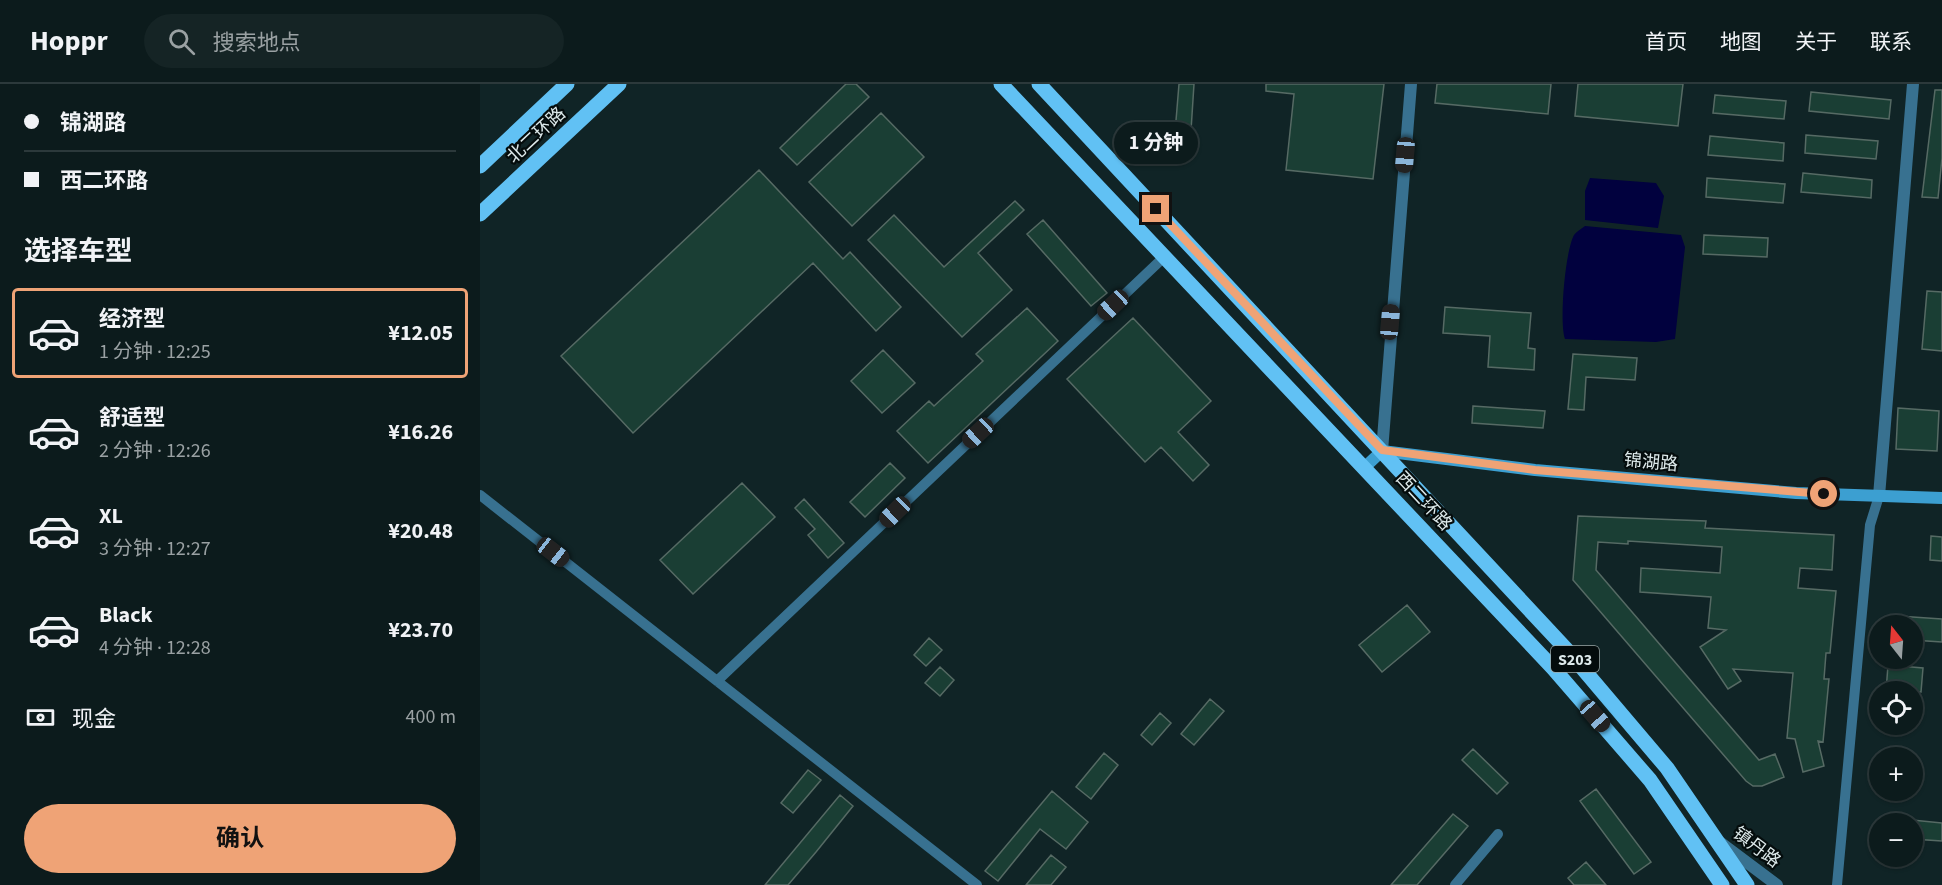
<!DOCTYPE html>
<html lang="zh">
<meta charset="utf-8">
<style>
:root{--surface:#0c1b1c;--page:#152425;--text:#f1f3f6;--muted:#9aa1a3;--line:#2c393b;--accent:#efa376}
body{margin:0;font-family:"Source Sans 3","Noto Sans SC",sans-serif;background:var(--page);color:var(--text);height:100vh;display:flex;flex-direction:column;font-size:22px;white-space:nowrap}
*{box-sizing:border-box;margin:0}
p{font-size:20px;color:var(--muted)}
.icon{flex:none;width:33px;height:33px;fill:none;stroke:currentColor;stroke-width:2;stroke-linecap:round;stroke-linejoin:round}
.map{position:relative;flex:1;overflow:hidden}
.side{display:flex;flex-direction:column;background:var(--surface);width:480px}
.side>*{flex:none}
.top-card{display:grid;align-content:center;height:132px;padding:0 24px;background:var(--surface)}
.needle{width:39px;rotate:343deg}
.tools{position:absolute;left:1389px;top:531px;display:grid;gap:12px}
.tools a{display:grid;place-items:center;width:54px;height:54px;border-radius:50%;background:var(--surface);box-shadow:0 2px 4px #0004,0 0 0 2px var(--line);font-size:30px}
.end{position:absolute;width:27px;height:27px;margin:-14px;border:8px solid #efa376;background:#111;box-shadow:0 0 0 3px #111}
.from{border-radius:50%}
.bubble{position:absolute;height:42px;border-radius:21px;background:var(--surface);box-shadow:0 2px 4px #0004,0 0 0 2px var(--line);font-size:20px;font-weight:700;line-height:42px;text-align:center}
.car{position:absolute;width:18px;height:36px;margin:-18px -9px;border-radius:8px;box-shadow:0 0 4px 2px #0007;background:linear-gradient(#222 24%,#8ab4d8 0 40%,#222 0 76%,#8ab4d8 0 86%,#222 0)}
.top-card b{display:flex;align-items:center;gap:21px;height:57px;font-size:22px}
.top-card b+b{border-top:2px solid var(--line)}
.top-card i{width:15px;height:15px;background:var(--text)}
ul{padding:0;list-style:none}
li{display:flex;align-items:center;gap:18px;height:90px;margin:0 12px 9px;padding:0 12px;border:3px solid transparent;border-radius:6px}
li div{flex:1}
li b{display:block;font-size:22px}
li em{font-style:normal;font-weight:700}
li.current{border-color:var(--accent)}
li>.icon{width:54px;height:54px;stroke-width:1.5}
h2{padding:0 24px;font-size:27px;line-height:72px}
.pay{display:flex;align-items:center;gap:15px;height:66px;padding:0 24px;font-size:22px}
.pay p{margin-inline-start:auto}
.action{display:flex;gap:12px;margin-top:auto;padding:12px 24px}
.action a{flex:1;height:69px;border-radius:36px;background:var(--accent);color:#111;font-size:24px;font-weight:700;line-height:69px;text-align:center}
header{display:flex;align-items:center;gap:36px;box-sizing:border-box;height:84px;padding:0 30px;background:var(--surface);border-bottom:2px solid var(--line)}
header strong{font-size:28px}
nav{display:flex;gap:33px;margin-inline-start:auto;font-size:21px}
.search{width:420px;height:54px;background:var(--page);display:flex;align-items:center;gap:15px;box-sizing:border-box;padding:0 21px;border-radius:33px;color:var(--muted);font-size:22px}
main{display:flex;flex:1;min-height:0}
.map>svg:first-child{display:block}
</style>
<header>
<strong>Hoppr</strong>
<div class="search"><svg class="icon" aria-label="search" viewBox="0 0 24 24"><circle cx="10" cy="10" r="6"/><path d="M15 15l6 6"/></svg>搜索地点</div>
<nav><a>首页</a><a>地图</a><a>关于</a><a>联系</a></nav>
</header>
<main>
<section class="side">
<div class="top-card">
<b><i class="from"></i>锦湖路</b>
<b><i></i>西二环路</b>
</div>
<h2>选择车型</h2>
<ul>
<li class="current"><svg class="icon" aria-label="car" viewBox="0 0 24 24"><path d="M5 17H2v-5l4-1 3-4h7l3 4 3 1v5h-3M9 17h6M6 11h13"/><circle cx="7" cy="17" r="2"/><circle cx="17" cy="17" r="2"/></svg><div><b>经济型</b><p>1 分钟 · 12:25</p></div><em>¥12.05</em></li>
<li><svg class="icon" aria-label="car" viewBox="0 0 24 24"><path d="M5 17H2v-5l4-1 3-4h7l3 4 3 1v5h-3M9 17h6M6 11h13"/><circle cx="7" cy="17" r="2"/><circle cx="17" cy="17" r="2"/></svg><div><b>舒适型</b><p>2 分钟 · 12:26</p></div><em>¥16.26</em></li>
<li><svg class="icon" aria-label="car" viewBox="0 0 24 24"><path d="M5 17H2v-5l4-1 3-4h7l3 4 3 1v5h-3M9 17h6M6 11h13"/><circle cx="7" cy="17" r="2"/><circle cx="17" cy="17" r="2"/></svg><div><b>XL</b><p>3 分钟 · 12:27</p></div><em>¥20.48</em></li>
<li><svg class="icon" aria-label="car" viewBox="0 0 24 24"><path d="M5 17H2v-5l4-1 3-4h7l3 4 3 1v5h-3M9 17h6M6 11h13"/><circle cx="7" cy="17" r="2"/><circle cx="17" cy="17" r="2"/></svg><div><b>Black</b><p>4 分钟 · 12:28</p></div><em>¥23.70</em></li>
</ul>
<div class="pay"><svg class="icon" aria-label="cash" viewBox="0 0 24 24"><path d="M3 7h18v10H3z"/><circle cx="12" cy="12" r="2"/></svg>现金<p>400 m</p></div>
<div class="action"><a>确认</a></div>
</section>
<div class="map">
<svg width="1462" height="801" viewBox="0 0 1462 801">
<rect width="100%" height="100%" fill="#102426"/>
<path fill="#01013e" d="M1110,94L1176,99L1184,112L1178,144L1105,136V107Z
M1105,142L1201,151L1205,163L1195,255L1176,258L1085,255C1079,238 1085,168 1094,151C1096,148 1101,145 1105,142Z"/>
<path fill="#1a3e34" stroke="#566a64" stroke-width="1.5" d="M366,0H376L389,13L317,81L300,64Z
M699,0H714L710,62L694,61Z
M786,0H904L893,95L806,86L814,10L786,7Z
M957,0H1071L1068,30L955,19Z
M1098,0H1203L1198,42L1095,32Z
M1455,6H1462V74L1458,114L1442,113Z
M1331,8L1411,16L1409,35L1329,27Z
M1235,11L1306,17L1304,35L1233,29Z
M401,29L444,73L372,142L329,98Z
M1326,51L1398,57L1396,75L1325,69Z
M1230,52L1304,59L1303,77L1228,71Z
M279,86L363,175L370,168L421,223L396,247L333,179L153,349L81,272Z
M1323,89L1392,96L1391,114L1321,108Z
M1227,94L1305,100L1303,119L1226,113Z
M535,117L544,126L498,169L532,206L482,253L388,156L414,131L464,183Z
M563,136L627,209L611,222L547,150Z
M1224,151L1288,154L1287,173L1223,170Z
M1447,207L1462,208V267L1442,265Z
M965,223L1051,229L1048,264L1055,265L1054,286L1008,283L1010,252L963,249Z
M547,224L578,257L448,379L417,347L449,317L454,322L503,277L496,270Z
M653,234L731,317L698,348L729,381L713,397L681,363L665,378L587,295Z
M403,266L435,299L402,329L371,297Z
M1093,270L1157,274L1155,296L1106,293L1104,326L1088,325Z
M993,322L1065,327L1063,344L992,339Z
M1418,324L1459,327L1457,367L1416,365Z
M410,379L425,394L385,433L370,418Z
M262,399L295,433L213,510L180,476Z
M324,415L364,459L348,474L328,451L335,445L315,424Z
M1098,432L1226,437L1225,444L1354,451L1352,486L1320,484L1318,504L1356,507L1350,569H1346L1344,595H1349L1343,658L1338,657L1344,682L1323,688L1315,655L1307,654L1313,589L1253,585L1261,597L1248,605L1220,563L1246,546L1228,544L1231,513L1160,508L1161,484L1240,489L1242,463L1148,457V460L1118,458L1116,486L1279,676L1295,670L1304,693L1282,702H1273L1266,697L1093,496Z
M1451,452L1462,453V477L1450,476Z
M927,521L950,548L902,588L879,561Z
M1418,532L1462,535V558L1432,556V542H1417Z
M449,554L462,566L446,582L434,571Z
M1408,581L1443,584L1441,608H1406Z
M460,583L474,596L460,612L445,599Z
M730,615L744,627L714,661L701,650Z
M680,629L691,639L672,661L661,651Z
M993,665L1028,699L1017,710L982,676Z
M624,669L638,681L611,715L596,703Z
M328,686L341,696L313,729L301,719Z
M1116,705L1171,778L1154,790L1100,717Z
M572,707L608,738L586,765L560,745L518,797L505,787Z
M360,711L373,722L336,768L308,801H285Z
M973,730L988,742L937,801H911Z
M1432,736L1462,739V757L1432,755Z
M571,771L586,783L571,801H546Z
M1106,778L1126,801H1094L1088,794Z"/>
<g fill="none" stroke-linecap="round" stroke-linejoin="round">
<path stroke="#387190" stroke-width="10" d="M0,411L497,801
M237,597L684,173
M975,801L1018,750
M1357,801L1390,441L1399,412"/>
<path stroke="#387190" stroke-width="12" d="M902,367L931,0
M1399,412L1433,0
M1241,759L1297,801"/>
<path stroke="#3c9fd1" stroke-width="12" d="M885,383L902,367L1055,386L1316,409L1462,414"/>
<path stroke="#61c1f4" stroke-width="15" d="M521,0L1073,584L1170,696L1242,801
M559,0L1087,566L1187,684L1267,801
M0,82L87,0
M0,130L139,0"/>
</g>
<g fill="none" stroke-linecap="round" stroke-linejoin="round">
<path stroke="#efa376" stroke-width="8" d="M676,125L902,366L1055,386L1344,410"/>
</g>
<g text-anchor="middle" stroke-width="4.5" stroke-linejoin="round" paint-order="stroke">
<rect fill="#040c0c" stroke="#9ca7a7" stroke-width="1.5" x="1071" y="562" width="48" height="26" rx="4.5"/>
<g font-size="16" font-weight="bold" fill="#dde9ea">
<text x="1095" y="581">S203</text>
</g>
<g font-size="18" fill="#dde9ea" stroke="#040c0c">
<text transform="translate(56 51) rotate(-43)" y="6">北二环路</text>
<text transform="translate(1171 378) rotate(5)" y="6">锦湖路</text>
<text transform="translate(944 417) rotate(47)" y="6">西二环路</text>
<text transform="translate(1277 763) rotate(37)" y="6">镇丹路</text>
</g>
</g>
</svg>
<div class="tools">
<a><svg class="needle" viewBox="-14 -14 28 28"><path d="M0-13l5 13h-10z" fill="#e53935"/><path d="M0 13l5-13h-10z" fill="#9aa1a3"/></svg></a>
<a><svg class="icon" aria-label="locate" viewBox="0 0 24 24"><circle cx="12" cy="12" r="6"/><path d="M12 2v4M12 18v4M2 12h4M18 12h4"/></svg></a>
<a>+</a>
<a>−</a>
</div>
<i class="end from" style="left:1344px;top:410px"></i>
<i class="end" style="left:676px;top:125px"></i>
<div class="bubble" style="left:634px;top:38px;width:84px">1 分钟</div>
<i class="car" style="left:925px;top:71px;rotate:185deg"></i>
<i class="car" style="left:633px;top:221px;rotate:227deg"></i>
<i class="car" style="left:910px;top:238px;rotate:5deg"></i>
<i class="car" style="left:498px;top:349px;rotate:227deg"></i>
<i class="car" style="left:415px;top:428px;rotate:226deg"></i>
<i class="car" style="left:73px;top:468px;rotate:128deg"></i>
<i class="car" style="left:1115px;top:632px;rotate:139deg"></i>
</div>
</main>
